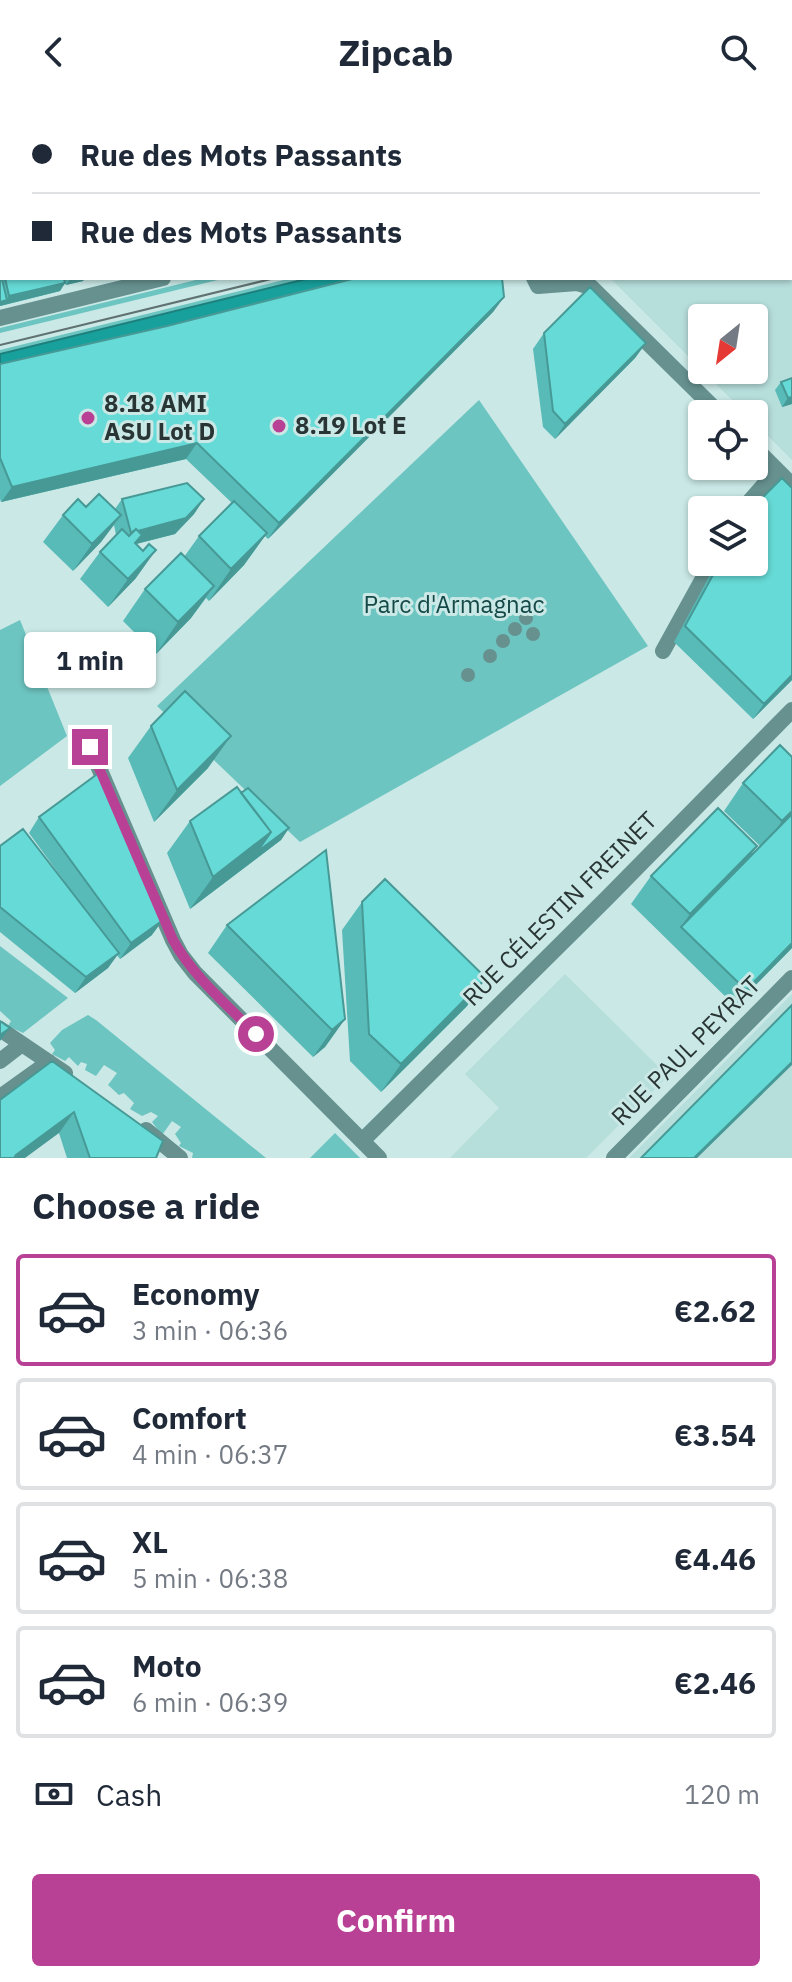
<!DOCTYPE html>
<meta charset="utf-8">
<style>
:root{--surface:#fff;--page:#f2f2f3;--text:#1f2937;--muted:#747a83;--line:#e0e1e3;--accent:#b94195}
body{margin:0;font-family:"IBM Plex Sans",sans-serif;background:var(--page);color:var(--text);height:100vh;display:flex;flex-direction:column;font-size:30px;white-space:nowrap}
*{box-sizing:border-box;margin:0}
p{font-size:26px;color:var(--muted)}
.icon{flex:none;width:44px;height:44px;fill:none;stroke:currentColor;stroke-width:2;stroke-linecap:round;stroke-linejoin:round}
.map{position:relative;height:1054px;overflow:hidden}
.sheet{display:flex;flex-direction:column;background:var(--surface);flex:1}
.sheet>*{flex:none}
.hud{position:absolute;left:0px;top:0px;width:792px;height:176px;box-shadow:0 2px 6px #0004;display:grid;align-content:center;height:176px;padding:0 32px;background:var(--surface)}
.needle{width:52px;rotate:210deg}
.buttons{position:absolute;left:688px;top:200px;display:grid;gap:16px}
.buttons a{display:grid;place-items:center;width:80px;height:80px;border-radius:8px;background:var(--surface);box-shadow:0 2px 6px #0004;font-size:40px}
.end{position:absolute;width:36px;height:36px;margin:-18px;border:10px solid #b94195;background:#fff;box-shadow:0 0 0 4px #fff}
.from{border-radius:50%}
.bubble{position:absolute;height:56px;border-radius:8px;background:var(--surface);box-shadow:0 2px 6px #0004;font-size:26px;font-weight:800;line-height:56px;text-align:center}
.hud b{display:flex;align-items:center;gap:28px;height:76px;font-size:30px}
.hud b+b{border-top:2px solid var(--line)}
.hud i{width:20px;height:20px;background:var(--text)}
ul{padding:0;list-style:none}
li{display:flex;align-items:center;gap:24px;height:112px;margin:0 16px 12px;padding:0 16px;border:4px solid var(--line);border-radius:8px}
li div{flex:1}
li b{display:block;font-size:30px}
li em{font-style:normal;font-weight:800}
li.on{border-color:var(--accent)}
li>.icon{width:72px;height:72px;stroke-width:1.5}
h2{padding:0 32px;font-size:36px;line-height:96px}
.pay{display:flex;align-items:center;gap:20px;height:88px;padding:0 32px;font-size:30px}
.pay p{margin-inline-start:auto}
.button{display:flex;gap:16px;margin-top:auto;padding:16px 32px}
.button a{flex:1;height:92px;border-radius:8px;background:var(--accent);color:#fff;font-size:32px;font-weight:800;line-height:92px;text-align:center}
header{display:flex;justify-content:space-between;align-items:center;height:104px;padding:0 32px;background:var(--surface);font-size:36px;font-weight:800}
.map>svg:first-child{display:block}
</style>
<header><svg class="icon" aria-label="back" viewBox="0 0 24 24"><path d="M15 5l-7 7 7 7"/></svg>Zipcab<svg class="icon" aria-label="search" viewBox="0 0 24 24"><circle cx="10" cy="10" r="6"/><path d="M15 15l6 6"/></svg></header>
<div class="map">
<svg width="792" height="1054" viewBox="0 0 792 1054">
<rect width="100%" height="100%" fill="#c9e8e6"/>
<path fill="#b6dedb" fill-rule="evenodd" d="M790,76H792V356L754,318V310H746L610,174H790ZM702,214H754V266H702Z
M565,870L668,972L586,1054H450L499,1004L465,970Z
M792,890V1054H629L704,979Z"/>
<path fill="#6dc5c1" d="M204,174H226L0,229V224Z
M292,174H311L0,251V246Z
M479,296L648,542L300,738L157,602Z
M20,516L67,632L0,682V526Z
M0,842L68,894L23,929L8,922L11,917L0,907Z
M88,911L96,916L266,1054H192L193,1049L179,1042L181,1039L175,1030L181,1023L172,1017L162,1031L152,1018L158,1012L151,1008L142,1012L130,1005L134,999L124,989L119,991L108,981L117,969L104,961L96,972L85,966L87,960L81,958L78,962L69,953L65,957L52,950L55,946L50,939L62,926Z
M335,1029L360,1054H310Z"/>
<path fill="#18a09c" stroke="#1d807d" stroke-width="2" d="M310,174H391L0,270V250Z"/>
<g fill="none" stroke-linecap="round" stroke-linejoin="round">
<path stroke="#66918f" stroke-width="16" d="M126,0L129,2
M506,0V2
M175,2L176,0
M790,35H792
M534,174L538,182L577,179L591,183L720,310
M0,214L163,174
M754,343L792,381
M742,406L777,366
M663,547L712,458
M90,643L173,836L181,851L195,869L379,1054
M0,925L65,969
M0,957L22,940
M0,993L49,958
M146,1026L180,1054
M362,1037L607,794L792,606
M614,1054L792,874"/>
<path stroke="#5f7170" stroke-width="2" d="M489,0V2
M0,241L275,174"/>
</g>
<g fill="#66918f">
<circle cx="526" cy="514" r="7"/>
<circle cx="515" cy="525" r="7"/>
<circle cx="533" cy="530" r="7"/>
<circle cx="503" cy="537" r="7"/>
<circle cx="490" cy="552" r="7"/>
<circle cx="468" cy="571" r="7"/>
</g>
<path fill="#58bbb8" d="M537,0H608L609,2H538Z
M659,0H721L720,2H659Z
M0,125L2,133V174H85L83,177L66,181L65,179L60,187L0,202V164L1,163H0Z
M504,193L493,208L268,435L265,432L244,461L209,497L206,494L191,514L156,550L123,517L145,485L184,453L199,432L232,399L186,355L1,398L0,395V260Z
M544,229L646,239L635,254L555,335L543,323L533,245Z
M781,278L792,300L782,303L775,286Z
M792,384V576L753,615L674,538L717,458H754Z
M122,395H204L194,410L175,430L136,440V474L108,503L80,475L100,448L116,431L114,421L101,438L73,467L43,438L63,411L86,403L115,405Z
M151,622L208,664L154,718L128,654Z
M780,641L792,844L735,902L631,800L651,772L749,753L760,742L724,707L743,679Z
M241,689L289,724L281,736L190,805L167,749L190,717Z
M39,713L152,831L120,855L117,851L108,864L75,889L0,828V742L75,792L29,729Z
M362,798L486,874L467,902L381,988L350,957L342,826Z
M227,821L345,915L325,943L313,953L208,849Z
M52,957L156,1054H67L59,1029Z"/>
<path fill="#479996" d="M673,0H721L720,2H672Z
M71,174H85L83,177L66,181Z
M65,179L60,187L0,202V198L7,196L9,192Z
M504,193L493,208L268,435L279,419Z
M646,239L635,254L555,335L565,320Z
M792,293V300L782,303L788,294Z
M197,339L186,355L1,398L12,383Z
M204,395L194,410L175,430L136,440L123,459L116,466L134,440L120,444L131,429Z
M121,411L101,438L73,467L92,440Z
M267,429L244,461L209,497L231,465Z
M156,446L136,474L108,503L128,475Z
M214,482L191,514L156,550L178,518Z
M792,571V576L753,615L764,600Z
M231,632L208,664L154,718L177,686Z
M792,707V715L763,745L782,717Z
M289,724L281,736L190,805L213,773L271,728Z
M757,742L738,770L681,823L690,810Z
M163,816L152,831L120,855L131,839Z
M792,839V844L735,902L746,886Z
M119,849L108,864L75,889L86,873Z
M486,874L467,902L381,988L401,960Z
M345,915L325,943L313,953L332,926Z
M10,924L0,937V931Z
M792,958V961L697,1054H694Z
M74,1008L59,1029L25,1054H14L16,1051Z"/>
<path fill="#66dad6" stroke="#479996" stroke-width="2" d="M26,0H89L92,2H57L55,1L54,2H26Z
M218,0H264L266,2H217Z
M419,0H428L430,2H418Z
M435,0H486V2H433Z
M555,0H608L609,2H555Z
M0,125L2,133V149L0,150Z
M0,167L7,196L0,198Z
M5,174H64L65,179L9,192Z
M356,174H502L504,193L279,419L197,339L12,383L0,354V260L167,222Z
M590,183L646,239L565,320L553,307L544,229Z
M792,274V293L788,294L781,278Z
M782,374L792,384V571L764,600L685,522L720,458H754V406H750Z
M187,379L204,395L186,414L138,427L136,425L131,429L122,395Z
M99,390L121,411L92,440L63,411L78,395L86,403Z
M234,397L267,429L231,465L199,432Z
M122,425L129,432L136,425L142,431L135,439L143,447L149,440L156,446L128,475L100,448Z
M181,449L214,482L178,518L145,485Z
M185,587L231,632L177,686L151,622Z
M780,641L792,653V707L782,717L743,679Z
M100,668L163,816L131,839L39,713Z
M237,683L271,728L213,773L190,717Z
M248,684L289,724L257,748L271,728L241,689Z
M718,704L757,742L690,810L651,772Z
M792,710V839L746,886L681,823Z
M23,725L119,849L86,873L0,803V742Z
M326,746L345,915L332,926L227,821Z
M385,775L486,874L401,960L369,930L362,798Z
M792,901V958L694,1054H641Z
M0,917L10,924L0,931Z
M52,957L163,1037L156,1054H90L74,1008L16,1051L14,1054H0V996Z"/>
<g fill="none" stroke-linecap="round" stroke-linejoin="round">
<path stroke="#b94195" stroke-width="10" d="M90,643L173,836C193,872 226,900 256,930"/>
</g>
<g fill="#b94195" stroke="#c9e8e6" stroke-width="3">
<circle cx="88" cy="314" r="8"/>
<circle cx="279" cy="322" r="8"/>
</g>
<g text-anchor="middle" stroke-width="6" stroke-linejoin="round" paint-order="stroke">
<g font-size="24" font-weight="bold" fill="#293534" stroke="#c9e8e6" text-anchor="start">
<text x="104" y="308">8.18 AMI<tspan x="104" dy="28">ASU Lot D</tspan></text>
<text x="295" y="330">8.19 Lot E</text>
</g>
<g font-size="24" fill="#154947" stroke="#c9e8e6">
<text x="454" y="509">Parc d'Armagnac</text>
</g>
<g font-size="24" fill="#293534" stroke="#c9e8e6">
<text transform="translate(560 805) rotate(-45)" y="8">RUE CÉLESTIN FREINET</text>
<text transform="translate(686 947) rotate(-45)" y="8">RUE PAUL PEYRAT</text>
</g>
</g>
</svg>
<div class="buttons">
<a><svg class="needle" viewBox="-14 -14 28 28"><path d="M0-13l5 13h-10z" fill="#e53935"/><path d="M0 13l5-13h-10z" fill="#747a83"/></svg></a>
<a><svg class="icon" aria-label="locate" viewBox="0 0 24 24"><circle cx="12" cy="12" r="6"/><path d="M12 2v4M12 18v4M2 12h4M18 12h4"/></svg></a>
<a><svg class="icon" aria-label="layers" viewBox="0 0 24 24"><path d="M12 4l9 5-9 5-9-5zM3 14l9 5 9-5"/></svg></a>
</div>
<i class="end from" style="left:256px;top:930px"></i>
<i class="end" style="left:90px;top:643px"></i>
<div class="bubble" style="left:24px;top:528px;width:132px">1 min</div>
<div class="hud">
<b><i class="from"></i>Rue des Mots Passants</b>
<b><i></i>Rue des Mots Passants</b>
</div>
</div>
<section class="sheet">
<h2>Choose a ride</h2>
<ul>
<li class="on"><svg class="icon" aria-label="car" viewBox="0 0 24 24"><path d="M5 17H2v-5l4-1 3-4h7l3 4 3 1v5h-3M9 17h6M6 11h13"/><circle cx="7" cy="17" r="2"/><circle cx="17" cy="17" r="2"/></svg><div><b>Economy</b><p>3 min · 06:36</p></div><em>€2.62</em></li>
<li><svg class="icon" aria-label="car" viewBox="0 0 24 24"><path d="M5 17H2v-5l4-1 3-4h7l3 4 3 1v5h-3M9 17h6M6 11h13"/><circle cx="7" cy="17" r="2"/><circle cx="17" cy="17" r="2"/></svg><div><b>Comfort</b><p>4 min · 06:37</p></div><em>€3.54</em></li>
<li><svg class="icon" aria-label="car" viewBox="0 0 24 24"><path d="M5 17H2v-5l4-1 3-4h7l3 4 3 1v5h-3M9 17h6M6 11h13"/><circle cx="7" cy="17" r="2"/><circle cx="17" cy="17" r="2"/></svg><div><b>XL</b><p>5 min · 06:38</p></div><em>€4.46</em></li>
<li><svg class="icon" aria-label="car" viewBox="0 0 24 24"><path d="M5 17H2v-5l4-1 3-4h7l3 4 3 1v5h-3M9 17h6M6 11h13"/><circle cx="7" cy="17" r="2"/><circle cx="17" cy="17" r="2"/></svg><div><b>Moto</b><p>6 min · 06:39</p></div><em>€2.46</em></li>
</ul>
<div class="pay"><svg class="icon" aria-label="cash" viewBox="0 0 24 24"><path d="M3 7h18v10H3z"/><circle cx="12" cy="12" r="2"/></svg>Cash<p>120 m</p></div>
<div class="button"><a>Confirm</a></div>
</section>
